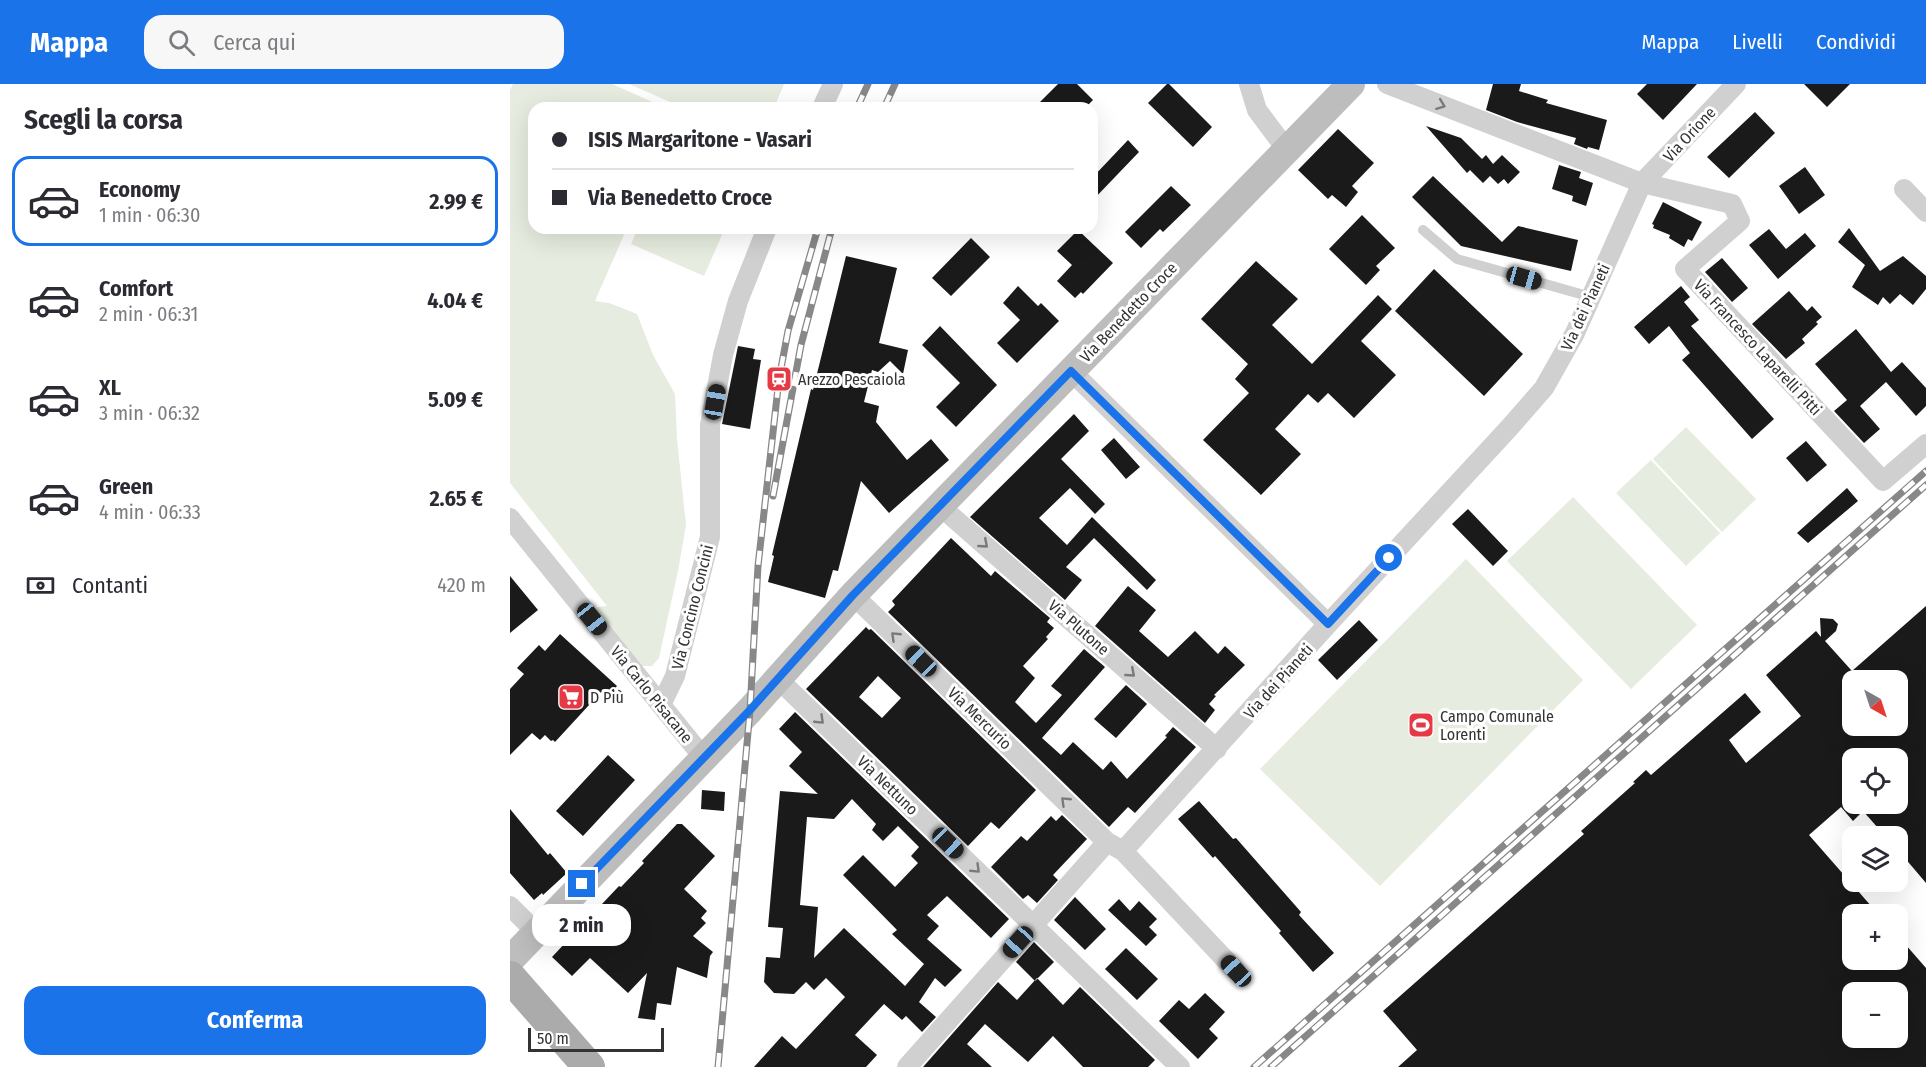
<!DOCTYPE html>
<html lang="it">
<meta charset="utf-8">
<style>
:root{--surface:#fff;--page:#f7f7f7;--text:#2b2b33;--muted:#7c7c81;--line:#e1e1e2;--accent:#1a73e8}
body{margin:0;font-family:"Fira Sans Condensed",sans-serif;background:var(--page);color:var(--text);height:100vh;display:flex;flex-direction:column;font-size:22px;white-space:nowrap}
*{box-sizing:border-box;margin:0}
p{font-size:20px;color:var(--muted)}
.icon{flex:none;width:33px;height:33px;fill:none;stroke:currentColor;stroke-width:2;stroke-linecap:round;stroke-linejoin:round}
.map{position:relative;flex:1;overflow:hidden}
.panel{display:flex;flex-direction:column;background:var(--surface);width:510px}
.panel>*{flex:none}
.hud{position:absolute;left:18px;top:18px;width:570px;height:132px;border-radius:18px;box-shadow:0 6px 24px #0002;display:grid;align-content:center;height:132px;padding:0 24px;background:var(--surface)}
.needle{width:39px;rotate:141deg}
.tools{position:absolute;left:1332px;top:586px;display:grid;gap:12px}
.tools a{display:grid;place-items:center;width:66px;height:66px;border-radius:12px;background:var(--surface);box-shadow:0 6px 24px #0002;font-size:30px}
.scale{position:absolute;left:18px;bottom:15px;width:136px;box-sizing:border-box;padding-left:6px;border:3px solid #333;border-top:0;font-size:16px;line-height:21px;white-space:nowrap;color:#333;-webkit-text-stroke:4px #fff;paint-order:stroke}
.end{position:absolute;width:27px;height:27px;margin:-14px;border:8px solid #1a73e8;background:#fff;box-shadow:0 0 0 3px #fff}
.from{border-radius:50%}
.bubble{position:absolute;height:42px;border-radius:18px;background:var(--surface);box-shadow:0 6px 24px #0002;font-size:20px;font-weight:700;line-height:42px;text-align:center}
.car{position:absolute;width:18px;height:36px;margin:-18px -9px;border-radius:8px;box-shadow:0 0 4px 2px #0007;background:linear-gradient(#222 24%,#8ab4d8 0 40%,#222 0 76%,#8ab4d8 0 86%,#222 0)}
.hud b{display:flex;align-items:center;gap:21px;height:57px;font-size:22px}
.hud b+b{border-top:2px solid var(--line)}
.hud i{width:15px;height:15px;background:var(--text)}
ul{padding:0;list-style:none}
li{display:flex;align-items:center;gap:18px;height:90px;margin:0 12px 9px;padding:0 12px;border:3px solid transparent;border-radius:18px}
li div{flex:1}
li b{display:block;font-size:22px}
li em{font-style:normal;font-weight:700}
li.active{border-color:var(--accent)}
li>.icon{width:54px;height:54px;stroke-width:1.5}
h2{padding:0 24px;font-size:27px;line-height:72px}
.pay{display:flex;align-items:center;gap:15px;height:66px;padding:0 24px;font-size:22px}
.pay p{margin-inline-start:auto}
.action{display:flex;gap:12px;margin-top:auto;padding:12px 24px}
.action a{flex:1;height:69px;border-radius:18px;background:var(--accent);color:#fff;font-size:24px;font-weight:700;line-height:69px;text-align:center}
header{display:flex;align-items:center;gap:36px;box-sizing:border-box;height:84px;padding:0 30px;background:var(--accent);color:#fff}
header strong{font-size:28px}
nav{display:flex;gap:33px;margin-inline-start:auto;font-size:21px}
.search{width:420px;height:54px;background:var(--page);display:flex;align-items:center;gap:15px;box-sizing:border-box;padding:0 21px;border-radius:18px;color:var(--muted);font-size:22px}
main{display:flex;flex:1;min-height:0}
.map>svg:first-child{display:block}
</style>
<header>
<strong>Mappa</strong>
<div class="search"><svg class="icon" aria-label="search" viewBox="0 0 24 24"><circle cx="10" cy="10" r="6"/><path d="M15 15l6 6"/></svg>Cerca qui</div>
<nav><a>Mappa</a><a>Livelli</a><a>Condividi</a></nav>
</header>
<main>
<section class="panel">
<h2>Scegli la corsa</h2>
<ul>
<li class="active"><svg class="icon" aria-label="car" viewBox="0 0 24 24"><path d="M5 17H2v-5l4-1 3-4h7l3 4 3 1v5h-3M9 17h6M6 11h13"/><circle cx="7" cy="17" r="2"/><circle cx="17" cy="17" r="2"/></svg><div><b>Economy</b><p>1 min · 06:30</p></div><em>2.99 €</em></li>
<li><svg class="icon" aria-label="car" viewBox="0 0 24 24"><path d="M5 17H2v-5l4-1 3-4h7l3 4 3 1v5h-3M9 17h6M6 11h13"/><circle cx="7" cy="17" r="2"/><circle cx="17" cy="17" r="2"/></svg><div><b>Comfort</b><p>2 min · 06:31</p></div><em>4.04 €</em></li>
<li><svg class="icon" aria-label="car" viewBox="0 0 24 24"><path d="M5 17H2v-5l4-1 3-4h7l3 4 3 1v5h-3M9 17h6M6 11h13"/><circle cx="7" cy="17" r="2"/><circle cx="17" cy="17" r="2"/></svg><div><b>XL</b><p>3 min · 06:32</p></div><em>5.09 €</em></li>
<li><svg class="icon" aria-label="car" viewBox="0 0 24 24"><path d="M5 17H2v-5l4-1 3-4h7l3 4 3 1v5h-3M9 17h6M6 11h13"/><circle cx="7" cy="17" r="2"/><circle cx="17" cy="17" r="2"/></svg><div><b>Green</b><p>4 min · 06:33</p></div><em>2.65 €</em></li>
</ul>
<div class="pay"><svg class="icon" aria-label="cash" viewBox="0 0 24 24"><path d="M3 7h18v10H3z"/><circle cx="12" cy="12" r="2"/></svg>Contanti<p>420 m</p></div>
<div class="action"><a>Conferma</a></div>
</section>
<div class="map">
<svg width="1416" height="983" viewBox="0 0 1416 983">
<rect width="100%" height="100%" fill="#fff"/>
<path fill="#e6ecdf" d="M3,0H102L156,24H24V144H117L85,217L99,219L127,230L143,271L165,310L167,355L176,441L168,487L149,574L142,582H129L86,531L88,523L97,522L0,399V6Z
M119,0H274L264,24H174Z
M128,144H215L194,192L121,160Z
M1176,343L1246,415L1212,448L1143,375Z
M1141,376L1210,449L1176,482L1106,409Z
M1063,413L1187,541L1121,605L997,477Z
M956,475L1073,596L870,802L750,685Z"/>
<path fill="#1a1a1a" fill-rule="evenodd" d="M548,0H567L583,16L575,24H524Z
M657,0H659L702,43L683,63L638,19Z
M983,0H1011L1009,7L1038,16L1036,19L1097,36L1089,66L1078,63L1077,65L1064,60L1066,54L1007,38L976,26Z
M1137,0H1187L1153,36L1127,10Z
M1294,0H1340L1317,23Z
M1245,28L1265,49L1219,94L1197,73Z
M916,42L951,54L972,75L976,71L983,80L992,71L1010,88L998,100L994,95L988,100L980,92L973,99L960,86L957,89Z
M828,45L864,79L842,102L848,108L836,123L822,111L818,115L788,86Z
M618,56L629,68L582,117V94Z
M1049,81L1071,88L1069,94L1083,99L1076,122L1062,117L1063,112L1042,105Z
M1295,83L1315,111L1289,130L1269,102Z
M923,92L992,158L1008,142L1068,156L1061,187L951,162L902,113Z
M661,102L681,121L653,148L650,145L631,164L615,148Z
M1153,118L1192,138L1182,157L1178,155L1174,163L1159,154L1160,151L1143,144L1144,141L1142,140Z
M852,131L885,164L866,182L870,186L856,201L819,165Z
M1339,144L1370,187L1393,172L1416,192V205L1403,221L1390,210L1380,220L1373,213L1368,221L1342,203L1355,181L1328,158Z
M1259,145L1276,165L1295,149L1306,162L1268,195L1239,161Z
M568,146L603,179L573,210L571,208L565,214L547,197L562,181L547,167Z
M461,154L480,173L441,212L422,194Z
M336,172L387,184L369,259L398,266L393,290L380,277L368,288L362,286L354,318L369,322L366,338L397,376L421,355L439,376L379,429L351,397L328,487L323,486L315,514L258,498L264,472L262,471L301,305L303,306Z
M1212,174L1238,204L1222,218L1195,188Z
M746,177L788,215L762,241L802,280L868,211L882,225L851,257L886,291L844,334L818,309L808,319L798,310L765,345L791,370L751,411L693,356L739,309L725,295L738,280L691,235Z
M924,185L1013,270L974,312L885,227Z
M508,202L528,222L531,219L549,237L507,279L487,259L510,236L493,219Z
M1171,202L1180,213L1174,218L1189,236L1181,242L1264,335L1242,355L1172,276L1180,269L1159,242L1139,260L1124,243Z
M1279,207L1297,227L1302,222L1312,233L1306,238L1308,240L1292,255L1295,259L1276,275L1242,240Z
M430,242L487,301L446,343L426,323L450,299L412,261Z
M1346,245L1381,288L1392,278L1416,304V322L1406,332L1376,298L1350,322L1370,345L1354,359L1324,327L1337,316L1305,280Z
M228,262L245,265L243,275L251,276L240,345L212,340Z
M564,330L579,347L551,375L595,420L585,430L560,404L529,434L557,461L582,433L646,496L637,506L584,454L556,483L572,496L555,516L460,433Z
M604,354L630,383L616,395L591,366Z
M1296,357L1317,381L1297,398L1276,374Z
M1337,404L1348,417L1298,459L1287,449Z
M958,425L998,467L983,482L942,440Z
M441,454L481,492L485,487L540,534L537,538L544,544L536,553L538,555L513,582L525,594L505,618L526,639L552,611L541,602L574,565L595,583L532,654L551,671L563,658L593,686L601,677L617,695L657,653L655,652L663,643L686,663L625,729L618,723L599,743L378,528L385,521L382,517Z
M0,492L28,526L0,549Z
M618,502L646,526L629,547L658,573L685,547L708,570L715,562L735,581L704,611L706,612L699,620L705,626L695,639L585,542Z
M1416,522V799L1388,766V753H1376L1353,727L1343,737L1331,723L1299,751L1369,831H1342V876H1388V852L1416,884V983H888L907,966L873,927L1074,750L1071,747L1125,699L1123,698L1136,686L1141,691L1235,609L1251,628L1219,656L1236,679L1291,632L1256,591L1306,547L1311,553L1310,534L1323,535L1328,540L1326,547L1315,557L1342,587ZM1342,597H1388V642H1342ZM1342,675H1388V720H1342ZM1342,909H1388V954H1342Z
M849,536L868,556L827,596L808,576Z
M356,543L359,546L361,545L526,706L489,745L481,738L458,762L296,605ZM368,592L391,614L372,634L349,613Z
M50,550L107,602L97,614L91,608L45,658L43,656L41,657L35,651L30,656L22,649L0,671V605L14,590L7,584L29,561L35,567Z
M616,601L637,620L606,654L584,635Z
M285,628L499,835L481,854L437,812L417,831L429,842L417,855L452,886L435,903L425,894L409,918L426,933L412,948L396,932L392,936L374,920L345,951L367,971L356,983H244L272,952L286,965L335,913L316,894L304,906L296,898L284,910L264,909L254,898L256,873L270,874L273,844L258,843L270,707L308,710L279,682L292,668L269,645ZM342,715L366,740L362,746L373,757L388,742L409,763L401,772L408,779L385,803L353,771L333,791L387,846L382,850L414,880L395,902L334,844L304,874L308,823L290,821L297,733L324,735Z
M98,671L125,696L73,752L46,727Z
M192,706L215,708L214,727L191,725Z
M689,717L723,755L726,754L791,828L789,831L824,869L803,888L769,849L771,847L705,772L703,774L668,735Z
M0,725L38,771L40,769L57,789L33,811L32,809L24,816L0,789Z
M552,731L577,755L543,791L548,796L527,819L518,811L513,815L481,783L511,752L517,757L541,732L546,737Z
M167,740H172L205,772L174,805L197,827L191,834L196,839L183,852L203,868L200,872L197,894L167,883L161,921L147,919L145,936L128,934L137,889L118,909L80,874L62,892L42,873L109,802L111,803L134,779L132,777Z
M565,813L596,845L575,866L544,836Z
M609,815L620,827L629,817L647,835L639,843L647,851L636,862L598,826Z
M524,858L544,878L525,897L506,878Z
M616,864L648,895L627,916L595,885Z
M527,894L553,921L570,903L645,976L638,983H573L543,952L518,978L475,940L457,960L482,983H413L488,898L507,916Z
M695,909L715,928L699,945L708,954L688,975L649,937L669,916L679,925Z"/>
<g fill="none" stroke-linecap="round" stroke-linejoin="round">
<path stroke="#d0d0d0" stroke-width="10" d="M913,146L947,175L1081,213"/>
<path stroke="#d0d0d0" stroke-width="20" d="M739,0L747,26L777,66
M877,0L1132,99L1222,120L1230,137L1175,185L1373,397L1416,360
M312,24L323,0
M1394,105L1416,128
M561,287L818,540
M430,422L707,665
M0,434L193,673
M343,511L597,758
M268,595L670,983
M151,621L165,592L200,453V341L213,271L228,217L257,144
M613,767L726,887
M0,822L26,848
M397,983L597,758L613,767L818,540L999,344L1034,304L1065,249L1132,99L1226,0"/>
<path stroke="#bdbdbd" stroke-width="28" d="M0,876L240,626L343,511L841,0"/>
<path stroke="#ababab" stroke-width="32" d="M0,893L79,983"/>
<g stroke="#888" stroke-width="7">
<path id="rail" d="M347,24L358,0
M374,24L385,0
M263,412L291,261L322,144
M208,983L240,626L248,482L269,295L278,247L308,144
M744,983L1416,387
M761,983L1416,401"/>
</g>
<use href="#rail" stroke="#fff" stroke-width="4.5" stroke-dasharray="14" stroke-linecap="butt"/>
</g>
<defs><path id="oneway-chevron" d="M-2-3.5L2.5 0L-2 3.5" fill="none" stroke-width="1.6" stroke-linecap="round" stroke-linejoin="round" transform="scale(1.5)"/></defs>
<g stroke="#7a7a7a">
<use href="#oneway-chevron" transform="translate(931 21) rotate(21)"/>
<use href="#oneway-chevron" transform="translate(474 460) rotate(41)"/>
<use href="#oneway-chevron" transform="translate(385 552) rotate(-136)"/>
<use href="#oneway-chevron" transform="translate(621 589) rotate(41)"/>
<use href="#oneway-chevron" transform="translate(310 636) rotate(44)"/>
<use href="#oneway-chevron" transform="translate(555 717) rotate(-136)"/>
<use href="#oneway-chevron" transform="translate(466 785) rotate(44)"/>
</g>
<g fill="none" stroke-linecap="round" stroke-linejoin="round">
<path stroke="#1a73e8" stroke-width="8" d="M72,800L240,626L343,511L561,287L818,540L879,474"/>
</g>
<defs>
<g id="station-square" transform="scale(1.35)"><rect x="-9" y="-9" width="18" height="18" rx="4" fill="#e63946" stroke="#fff"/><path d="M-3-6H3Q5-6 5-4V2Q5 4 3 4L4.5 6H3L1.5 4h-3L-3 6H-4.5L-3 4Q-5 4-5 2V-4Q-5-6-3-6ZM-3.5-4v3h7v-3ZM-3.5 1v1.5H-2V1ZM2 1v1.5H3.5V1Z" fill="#fff"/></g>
<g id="supermarket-square" transform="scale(1.35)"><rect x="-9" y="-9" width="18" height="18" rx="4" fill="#e63946" stroke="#fff"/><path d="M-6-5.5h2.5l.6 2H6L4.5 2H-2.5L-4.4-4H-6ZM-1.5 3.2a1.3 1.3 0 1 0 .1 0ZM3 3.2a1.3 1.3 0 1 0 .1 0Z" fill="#fff"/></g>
<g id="stadium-square" transform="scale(1.35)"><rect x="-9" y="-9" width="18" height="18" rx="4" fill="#e63946" stroke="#fff"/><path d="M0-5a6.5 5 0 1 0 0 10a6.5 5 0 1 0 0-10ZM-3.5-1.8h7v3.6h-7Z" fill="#fff"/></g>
</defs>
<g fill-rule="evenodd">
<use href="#station-square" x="269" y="295"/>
<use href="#supermarket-square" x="61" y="613"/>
<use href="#stadium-square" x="911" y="641"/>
</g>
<g text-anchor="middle" stroke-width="6" stroke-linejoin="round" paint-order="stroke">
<g font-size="16" fill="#333" stroke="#fff">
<text transform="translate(1179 50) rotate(-47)" y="6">Via Orione</text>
<text transform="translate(1075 223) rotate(-65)" y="6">Via dei Pianeti</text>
<text transform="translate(618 228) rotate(-46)" y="6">Via Benedetto Croce</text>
<text transform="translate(1248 263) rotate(47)" y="6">Via Francesco Laparelli Pitti</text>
<text transform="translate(182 523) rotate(-76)" y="6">Via Concino Concini</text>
<text transform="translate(569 543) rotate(41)" y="6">Via Plutone</text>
<text transform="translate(768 597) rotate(-48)" y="6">Via dei Pianeti</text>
<text transform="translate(142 610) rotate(51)" y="6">Via Carlo Pisacane</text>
<text transform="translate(470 634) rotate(44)" y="6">Via Mercurio</text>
<text transform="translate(378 701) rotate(44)" y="6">Via Nettuno</text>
</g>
<g font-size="16" fill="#333" stroke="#fff" text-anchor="start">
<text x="288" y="301">Arezzo Pescaiola</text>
<text x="80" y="619">D Più</text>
<text x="930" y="638">Campo Comunale<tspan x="930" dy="18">Lorenti</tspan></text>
</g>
</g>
</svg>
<div class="tools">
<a><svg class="needle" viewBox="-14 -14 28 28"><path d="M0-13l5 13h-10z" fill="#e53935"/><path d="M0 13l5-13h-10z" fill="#7c7c81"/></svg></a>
<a><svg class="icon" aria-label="locate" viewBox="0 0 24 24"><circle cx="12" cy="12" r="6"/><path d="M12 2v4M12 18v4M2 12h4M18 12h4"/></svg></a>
<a><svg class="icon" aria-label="layers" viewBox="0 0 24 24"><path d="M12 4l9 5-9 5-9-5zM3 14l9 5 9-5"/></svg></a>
<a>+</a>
<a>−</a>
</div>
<div class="scale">50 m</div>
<i class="end from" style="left:879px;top:474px"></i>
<i class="end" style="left:72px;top:800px"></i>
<div class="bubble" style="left:22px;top:820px;width:99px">2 min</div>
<i class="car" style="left:1014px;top:194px;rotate:106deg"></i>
<i class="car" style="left:205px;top:318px;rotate:10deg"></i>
<i class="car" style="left:82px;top:535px;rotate:141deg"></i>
<i class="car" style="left:411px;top:577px;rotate:314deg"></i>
<i class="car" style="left:438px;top:759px;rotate:134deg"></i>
<i class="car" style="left:508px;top:858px;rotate:222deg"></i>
<i class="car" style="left:726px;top:887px;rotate:317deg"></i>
<div class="hud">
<b><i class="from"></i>ISIS Margaritone - Vasari</b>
<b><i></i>Via Benedetto Croce</b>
</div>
</div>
</main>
